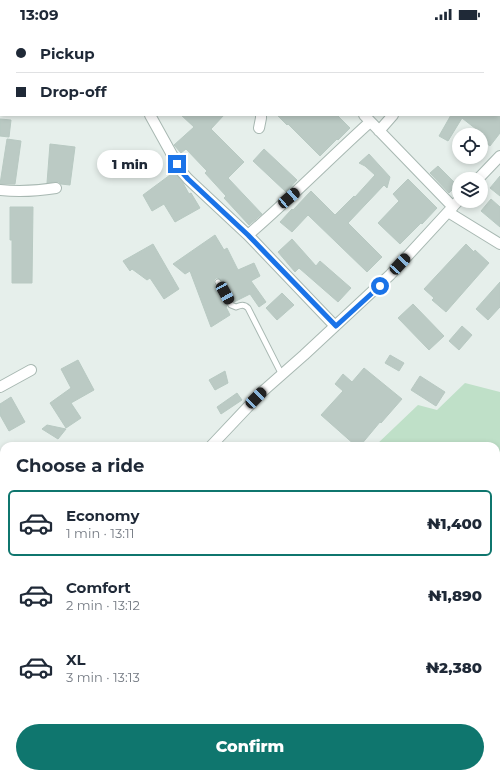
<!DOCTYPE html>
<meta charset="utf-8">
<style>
:root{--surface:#fff;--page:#f2f2f3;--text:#1f2937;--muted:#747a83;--line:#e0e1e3;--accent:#0f766e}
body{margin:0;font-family:Montserrat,sans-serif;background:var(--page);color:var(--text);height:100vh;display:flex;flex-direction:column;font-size:15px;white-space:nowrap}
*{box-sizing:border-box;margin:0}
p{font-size:13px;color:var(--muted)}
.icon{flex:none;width:22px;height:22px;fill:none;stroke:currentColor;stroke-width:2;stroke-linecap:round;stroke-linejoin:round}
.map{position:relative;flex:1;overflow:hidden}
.sheet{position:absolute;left:0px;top:414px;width:500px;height:336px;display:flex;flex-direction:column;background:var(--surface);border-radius:12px 12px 0 0;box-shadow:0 2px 6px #0003}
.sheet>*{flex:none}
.hud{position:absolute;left:0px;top:0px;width:500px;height:88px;box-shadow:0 2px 6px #0003;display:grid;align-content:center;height:88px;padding:0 16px;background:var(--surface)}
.buttons{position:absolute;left:452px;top:100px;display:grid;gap:8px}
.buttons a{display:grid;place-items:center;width:36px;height:36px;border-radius:50%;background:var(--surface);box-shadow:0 2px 6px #0003;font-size:20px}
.end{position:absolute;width:18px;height:18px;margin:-9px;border:5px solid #1a73e8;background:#fff;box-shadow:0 0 0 2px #fff}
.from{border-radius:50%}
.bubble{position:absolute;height:28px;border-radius:14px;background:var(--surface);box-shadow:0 2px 6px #0003;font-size:13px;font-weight:800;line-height:28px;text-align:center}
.car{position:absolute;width:12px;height:24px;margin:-12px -6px;border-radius:5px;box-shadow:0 0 3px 1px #0007;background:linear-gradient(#222 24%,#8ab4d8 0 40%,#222 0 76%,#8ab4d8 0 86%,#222 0)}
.hud b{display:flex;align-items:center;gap:14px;height:38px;font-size:15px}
.hud b+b{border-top:1px solid var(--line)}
.hud i{width:10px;height:10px;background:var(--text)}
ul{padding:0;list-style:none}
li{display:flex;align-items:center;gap:12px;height:66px;margin:0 8px 6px;padding:0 8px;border:2px solid transparent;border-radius:6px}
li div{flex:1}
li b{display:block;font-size:15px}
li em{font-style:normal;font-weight:800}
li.active{border-color:var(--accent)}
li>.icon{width:36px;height:36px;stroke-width:1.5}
h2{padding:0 16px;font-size:18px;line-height:48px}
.primary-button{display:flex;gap:8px;margin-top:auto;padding:8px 16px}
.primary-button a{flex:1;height:46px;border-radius:24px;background:var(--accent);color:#fff;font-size:16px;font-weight:800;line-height:46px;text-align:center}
.status{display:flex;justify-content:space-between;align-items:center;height:28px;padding:0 20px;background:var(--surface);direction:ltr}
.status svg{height:11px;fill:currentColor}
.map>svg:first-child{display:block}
</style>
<div class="status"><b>13:09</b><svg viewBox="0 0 49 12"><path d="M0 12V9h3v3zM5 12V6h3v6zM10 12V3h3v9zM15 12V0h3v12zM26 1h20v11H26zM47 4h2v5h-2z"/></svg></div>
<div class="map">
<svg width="500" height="750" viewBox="0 0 500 750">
<rect width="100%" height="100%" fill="#e6efeb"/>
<path fill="#bfe0c8" d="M465,355L500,364V538L496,536V418H375L418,377L437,382Z
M496,587L500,591V750H281L264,746H496Z"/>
<path fill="#bbcac4" stroke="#b8c9c2" d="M181,87H224L211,101L244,134L228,150L262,186L249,197L224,170L226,168L205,145L207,143L186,121L181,125L174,117L194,99Z
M277,87H337L350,100L338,112L337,111L320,128L288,96L287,97Z
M451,87H500V105L490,118L481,111V107H470L476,101L462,90L448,113L439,108Z
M0,91L11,92L9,109L0,108Z
M7,111L21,113L15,156H0Z
M50,116L75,119L70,157L61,156L59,154H55L47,155Z
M264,121L297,152L286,164L253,133Z
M369,126L390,149L387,160L384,157L348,195L382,229L367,244L308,187L292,204L280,194L292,181L293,182L311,163L335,187L354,168L355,169L375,147L365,138L359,135Z
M438,138L457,157L449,165L430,145Z
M174,144L183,155L189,166L191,165L200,180L175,194L164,176L152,183L143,167Z
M500,148V168L490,160Z
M408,151L437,180L422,196L421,195L400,216L378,195L399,173L393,166Z
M491,171L500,179V199L481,183Z
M10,179H33L32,255H12V212H10Z
M215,207L224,222L227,220L238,242L254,235L260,248L251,253L266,274L259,279L250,266L234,274L221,252L218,250H216L214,252V256L227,278L226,279L230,287L211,299L190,243L185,246L173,236Z
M292,211L316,238L320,233L351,260L338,274L299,240L295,244L278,224Z
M153,216L179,261L164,271L150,250L147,252L132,241L130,243L123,233Z
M466,216L474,224L475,222L489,235L446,284L432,272L434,270L424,261Z
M500,254V279L488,292L476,281Z
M282,265L294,277L277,292L266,280Z
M413,276L444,308L429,322L398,290Z
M462,298L472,307L459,322L449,313Z
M390,327L404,335L399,343L385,335Z
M78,332L94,362L71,375L81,390L66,400L50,375L71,360L61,341Z
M364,340L402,371L381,395L380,394L360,418H356L321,387L343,363L335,356L343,346L352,354Z
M225,343L228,355L215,362L209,352Z
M420,348L445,364L436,378L411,362Z
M237,365L242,372L221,386L217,379Z
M11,369L25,394L9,403L0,387V376Z
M47,397L66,401L58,411L42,401Z"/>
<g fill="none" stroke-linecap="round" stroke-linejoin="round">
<g stroke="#a8b8b2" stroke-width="7">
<path id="lane" d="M218,254L231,277L236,279C241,277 244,276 248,280L282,347"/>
</g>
<g stroke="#a8b8b2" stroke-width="12">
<path id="street" d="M282,0L283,1
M329,1L330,0
M463,1L464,0
M150,87L181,143L188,151L248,207L335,298
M364,87L453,179
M259,100L261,90V87
M379,103L393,87
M478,151L500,128
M0,162C19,164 37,163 56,160
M448,184L500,216
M248,207C290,171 329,131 370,94
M0,359L31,342
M211,418L262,364L304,327L390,247L459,172
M0,518L4,524
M0,609L4,606
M0,715L4,716
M222,746L236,750"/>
</g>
<use href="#lane" stroke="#fff" stroke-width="5"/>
<use href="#street" stroke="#fff" stroke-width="10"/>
</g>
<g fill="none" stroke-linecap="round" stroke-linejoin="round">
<path stroke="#1a73e8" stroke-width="5" d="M177,136L181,143L188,151L248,207L336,298L380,258"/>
</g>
</svg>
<div class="buttons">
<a><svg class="icon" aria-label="locate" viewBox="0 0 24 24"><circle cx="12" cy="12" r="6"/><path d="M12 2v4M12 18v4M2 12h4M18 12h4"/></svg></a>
<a><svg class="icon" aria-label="layers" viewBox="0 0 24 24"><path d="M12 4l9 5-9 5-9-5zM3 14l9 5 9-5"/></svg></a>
</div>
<i class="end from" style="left:380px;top:258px"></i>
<i class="end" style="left:177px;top:136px"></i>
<div class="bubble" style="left:97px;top:122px;width:66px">1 min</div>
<i class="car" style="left:289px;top:170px;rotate:49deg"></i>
<i class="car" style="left:400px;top:236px;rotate:43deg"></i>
<i class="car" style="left:225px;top:265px;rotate:151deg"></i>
<i class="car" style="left:256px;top:370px;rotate:45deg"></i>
<div class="hud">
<b><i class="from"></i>Pickup</b>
<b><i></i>Drop-off</b>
</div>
<section class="sheet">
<h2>Choose a ride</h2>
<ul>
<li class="active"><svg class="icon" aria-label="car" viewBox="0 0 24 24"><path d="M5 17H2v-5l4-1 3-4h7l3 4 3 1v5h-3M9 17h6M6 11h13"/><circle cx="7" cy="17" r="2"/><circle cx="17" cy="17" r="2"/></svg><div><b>Economy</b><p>1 min · 13:11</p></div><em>₦1,400</em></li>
<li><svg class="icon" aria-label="car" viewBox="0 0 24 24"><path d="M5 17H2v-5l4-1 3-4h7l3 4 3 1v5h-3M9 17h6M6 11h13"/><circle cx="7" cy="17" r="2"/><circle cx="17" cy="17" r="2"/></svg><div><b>Comfort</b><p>2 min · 13:12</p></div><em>₦1,890</em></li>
<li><svg class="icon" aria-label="car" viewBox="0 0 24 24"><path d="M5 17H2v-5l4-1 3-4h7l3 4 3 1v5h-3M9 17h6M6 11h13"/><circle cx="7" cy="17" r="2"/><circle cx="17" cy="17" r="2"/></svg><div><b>XL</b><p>3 min · 13:13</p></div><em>₦2,380</em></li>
</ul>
<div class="primary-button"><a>Confirm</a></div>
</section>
</div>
